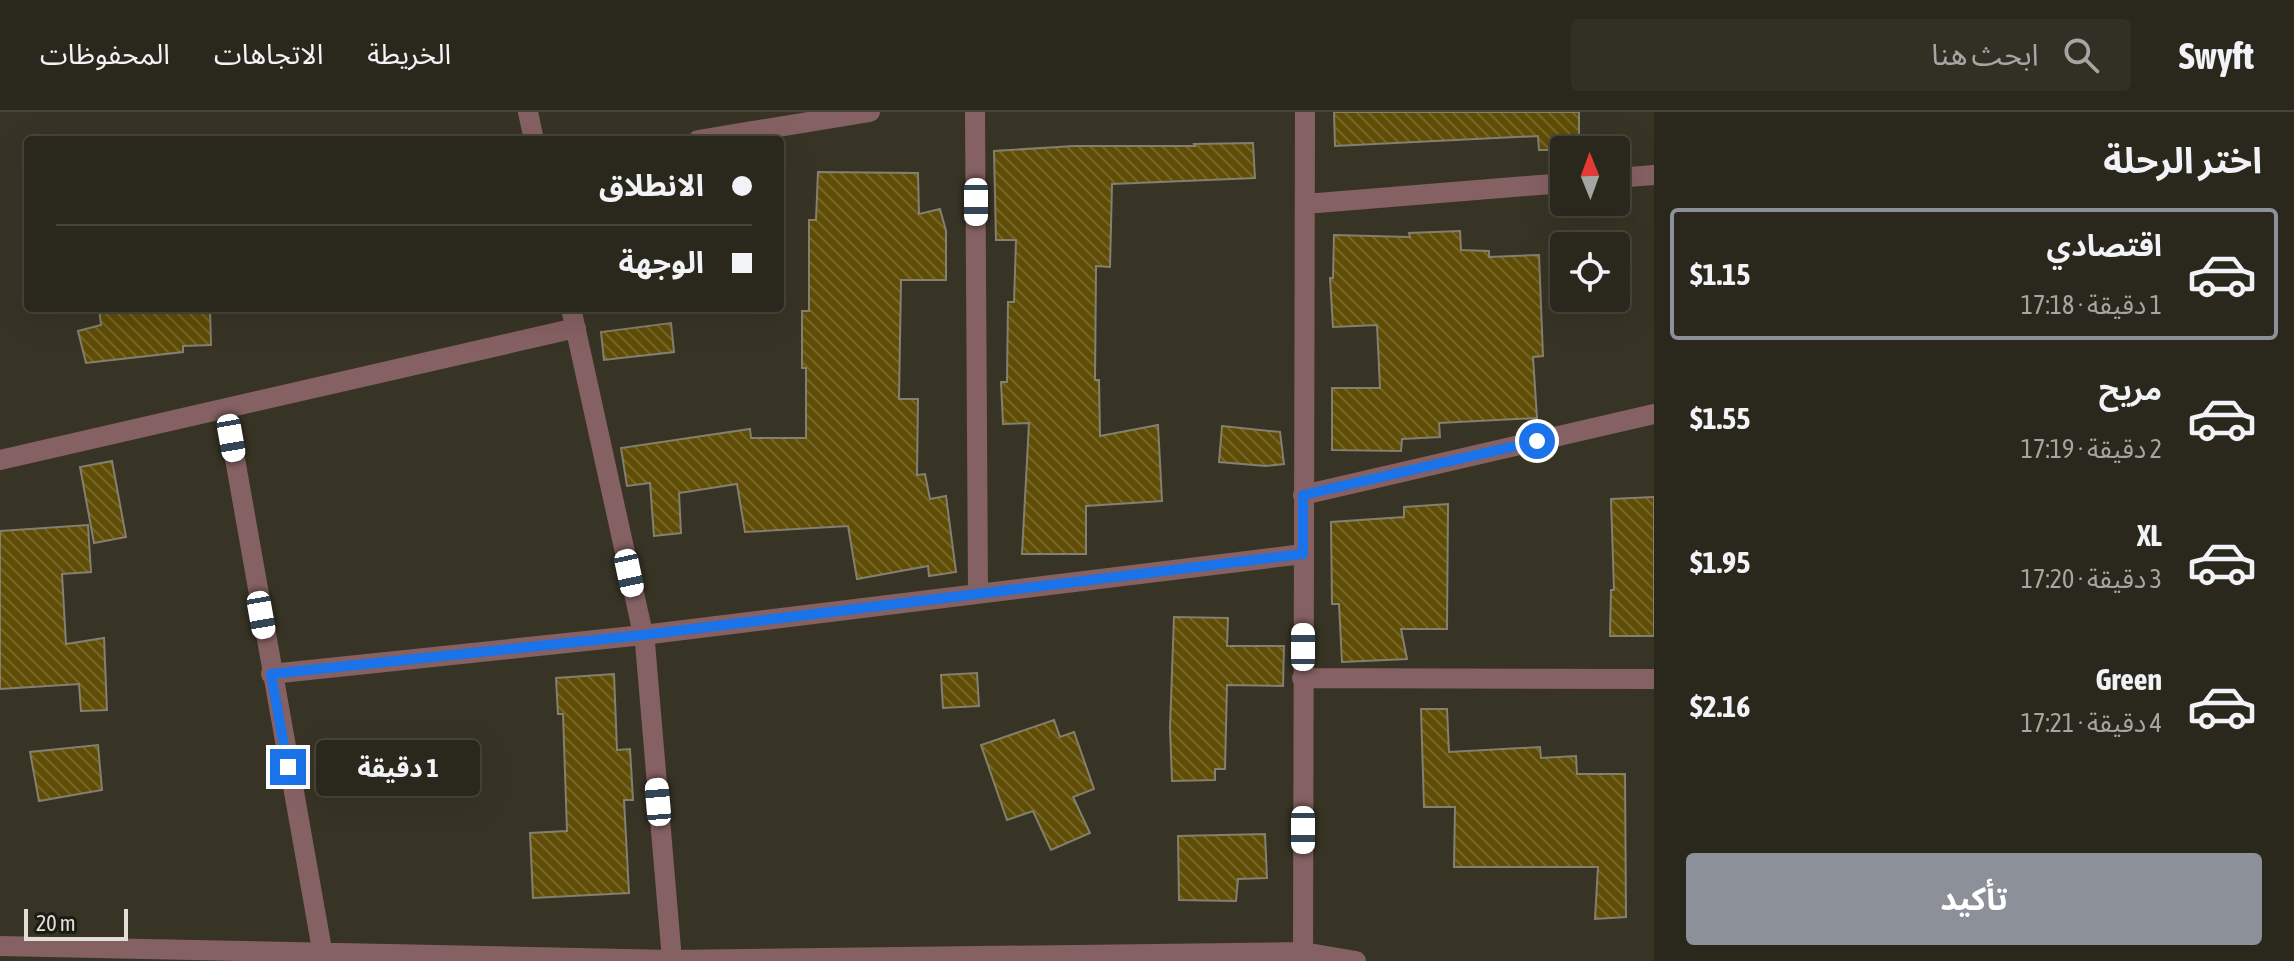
<!DOCTYPE html>
<html lang="ar">
<meta charset="utf-8">
<style>
:root{--surface:#2a271c;--page:#322f25;--text:#f1f3f6;--muted:#a5a5a3;--line:#46443b;--accent:#8c9099}
body{margin:0;font-family:"Asap Condensed","Noto Sans Arabic",sans-serif;background:var(--page);color:var(--text);direction:rtl;height:100vh;display:flex;flex-direction:column;font-size:30px;white-space:nowrap}
*{box-sizing:border-box;margin:0}
p{font-size:26px;color:var(--muted)}
.icon{flex:none;width:44px;height:44px;fill:none;stroke:currentColor;stroke-width:2;stroke-linecap:round;stroke-linejoin:round}
.map{position:relative;flex:1;overflow:hidden;direction:ltr}
.sheet{display:flex;flex-direction:column;background:var(--surface);width:640px}
.sheet>*{flex:none}
.hud{position:absolute;left:24px;top:24px;width:760px;height:176px;border-radius:8px;box-shadow:0 8px 32px #0002,0 0 0 2px var(--line);direction:rtl;display:grid;align-content:center;height:176px;padding:0 32px;background:var(--surface)}
.needle{width:52px;rotate:359deg}
.tools{position:absolute;left:1550px;top:24px;display:grid;gap:16px}
.tools a{display:grid;place-items:center;width:80px;height:80px;border-radius:8px;background:var(--surface);box-shadow:0 8px 32px #0002,0 0 0 2px var(--line);font-size:40px}
.scale{position:absolute;left:24px;bottom:20px;width:104px;box-sizing:border-box;padding-left:8px;border:4px solid #e2dfd6;border-top:0;font-size:22px;line-height:28px;white-space:nowrap;color:#e2dfd6;-webkit-text-stroke:6px #1d1b15;paint-order:stroke}
.end{position:absolute;width:36px;height:36px;margin:-18px;border:10px solid #1a73e8;background:#fff;box-shadow:0 0 0 4px #fff}
.from{border-radius:50%}
.bubble{position:absolute;height:56px;border-radius:8px;background:var(--surface);box-shadow:0 8px 32px #0002,0 0 0 2px var(--line);font-size:26px;font-weight:700;line-height:56px;text-align:center;direction:rtl}
.car{position:absolute;width:24px;height:48px;margin:-24px -12px;border-radius:10px;box-shadow:0 0 6px 2px #0007;background:linear-gradient(#fff 24%,#345 0 40%,#fff 0 76%,#345 0 86%,#fff 0)}
.hud b{display:flex;align-items:center;gap:28px;height:76px;font-size:30px}
.hud b+b{border-top:2px solid var(--line)}
.hud i{width:20px;height:20px;background:var(--text)}
ul{padding:0;list-style:none}
li{display:flex;align-items:center;gap:24px;height:132px;margin:0 16px 12px;padding:0 16px;border:4px solid transparent;border-radius:8px}
li div{flex:1}
li b{display:block;font-size:30px}
li em{font-style:normal;font-weight:700}
li.active{border-color:var(--accent)}
li>.icon{width:72px;height:72px;stroke-width:1.5}
h2{padding:0 32px;font-size:36px;line-height:96px}
.button{display:flex;gap:16px;margin-top:auto;padding:16px 32px}
.button a{flex:1;height:92px;border-radius:8px;background:var(--accent);color:#fff;font-size:32px;font-weight:700;line-height:92px;text-align:center}
header{display:flex;align-items:center;gap:48px;box-sizing:border-box;height:112px;padding:0 40px;background:var(--surface);border-bottom:2px solid var(--line)}
header strong{font-size:38px}
nav{display:flex;gap:44px;margin-inline-start:auto;font-size:28px}
.search{width:560px;height:72px;background:var(--page);display:flex;align-items:center;gap:20px;box-sizing:border-box;padding:0 28px;border-radius:8px;color:var(--muted);font-size:30px}
main{display:flex;flex:1;min-height:0}
.map>svg:first-child{display:block}
</style>
<header>
<strong>Swyft</strong>
<div class="search"><svg class="icon" aria-label="search" viewBox="0 0 24 24"><circle cx="10" cy="10" r="6"/><path d="M15 15l6 6"/></svg>ابحث هنا</div>
<nav><a>الخريطة</a><a>الاتجاهات</a><a>المحفوظات</a></nav>
</header>
<main>
<section class="sheet">
<h2>اختر الرحلة</h2>
<ul>
<li class="active"><svg class="icon" aria-label="car" viewBox="0 0 24 24"><path d="M5 17H2v-5l4-1 3-4h7l3 4 3 1v5h-3M9 17h6M6 11h13"/><circle cx="7" cy="17" r="2"/><circle cx="17" cy="17" r="2"/></svg><div><b>اقتصادي</b><p>1 دقيقة · 17:18</p></div><em>$1.15</em></li>
<li><svg class="icon" aria-label="car" viewBox="0 0 24 24"><path d="M5 17H2v-5l4-1 3-4h7l3 4 3 1v5h-3M9 17h6M6 11h13"/><circle cx="7" cy="17" r="2"/><circle cx="17" cy="17" r="2"/></svg><div><b>مريح</b><p>2 دقيقة · 17:19</p></div><em>$1.55</em></li>
<li><svg class="icon" aria-label="car" viewBox="0 0 24 24"><path d="M5 17H2v-5l4-1 3-4h7l3 4 3 1v5h-3M9 17h6M6 11h13"/><circle cx="7" cy="17" r="2"/><circle cx="17" cy="17" r="2"/></svg><div><b>XL</b><p>3 دقيقة · 17:20</p></div><em>$1.95</em></li>
<li><svg class="icon" aria-label="car" viewBox="0 0 24 24"><path d="M5 17H2v-5l4-1 3-4h7l3 4 3 1v5h-3M9 17h6M6 11h13"/><circle cx="7" cy="17" r="2"/><circle cx="17" cy="17" r="2"/></svg><div><b>Green</b><p>4 دقيقة · 17:21</p></div><em>$2.16</em></li>
</ul>
<div class="button"><a>تأكيد</a></div>
</section>
<div class="map">
<svg width="1654" height="849" viewBox="0 0 1654 849">
<defs>
<pattern id="building-back-hatch" width="6" height="6" patternUnits="userSpaceOnUse" patternTransform="scale(2)"><rect width="6" height="6" fill="#5f4d06"/><path d="M-1 5l2 2M0 0l6 6M5-1l2 2" fill="none" stroke="#76662a"/></pattern>
</defs>
<rect width="100%" height="100%" fill="#383425"/>
<path fill="url(#building-back-hatch)" stroke="#847f6f" stroke-width="2" d="M1334,0H1579V38H1539L1538,24L1335,34Z
M1253,31L1255,66L1112,72L1110,155L1096,154L1095,268H1099L1100,324L1158,313L1162,389L1086,394V442H1022L1029,311L1003,312L1001,270H1007L1008,190H1014L1016,128H996L994,39L1074,34H1195L1194,32Z
M818,60L918,61L919,102L940,97L946,119V168H901L899,287H918L917,363L925,362L930,387L946,384L956,460L929,464L928,454L857,467L848,414L745,420L737,372L679,381L681,421L654,424L650,371L627,374L621,336L750,317L751,326H806V256H802V199H809V108H816Z
M1460,119L1461,138L1489,139V145L1539,143L1543,244L1533,245L1537,306L1439,311L1440,325L1402,327L1401,339L1332,338V276H1380L1377,213L1333,215L1330,166H1333L1334,123L1410,125L1409,121Z
M99,196H210L211,233L183,234V240L86,251L78,219L101,213Z
M671,211L674,240L604,248L601,220Z
M1222,314L1280,320L1284,352L1266,354L1219,350Z
M112,349L126,425L94,431L80,355Z
M1654,385V524H1610L1611,478H1614L1611,387Z
M1448,392L1447,517H1401L1407,547L1342,550L1339,492H1332L1331,410L1404,405V395Z
M88,413L91,460L62,462L66,532L104,526L107,598L81,599L79,572L0,577V419Z
M1174,505L1228,506L1227,534H1284L1283,574L1227,573L1225,657H1215V668L1172,669L1170,616Z
M977,561L979,594L943,596L941,563Z
M614,562L617,638L630,637L633,688H624L629,781L533,786L530,721L567,719L563,602H558L556,566Z
M1421,597H1447L1449,640L1540,635L1541,646L1576,644L1577,662H1625L1626,805L1595,807L1598,755H1454L1455,695H1424Z
M1054,608L1060,625L1074,620L1094,677L1073,685L1090,721L1051,738L1033,699L1007,708L981,633Z
M98,633L102,678L39,689L30,640Z
M1265,722L1267,766L1238,767L1236,789L1179,788L1178,724Z"/>
<g fill="none" stroke-linecap="round" stroke-linejoin="round">
<path stroke="#866163" stroke-width="20" d="M528,0L534,28
M975,0L978,481
M698,28L870,0
M1616,66L1654,63
M1305,92L1564,71
M571,196L645,531L672,848
M226,296L324,849
M0,348L576,216
M1303,383L1654,302
M271,562L643,523L1303,442
M1302,566L1654,567
M0,834L672,848L1303,840L1356,849
M1303,849L1305,0"/>
</g>
<g fill="none" stroke-linecap="round" stroke-linejoin="round">
<path stroke="#1a73e8" stroke-width="10" d="M288,655L271,562L643,523L1303,442V383L1537,329"/>
</g>
</svg>
<div class="tools">
<a><svg class="needle" viewBox="-14 -14 28 28"><path d="M0-13l5 13h-10z" fill="#e53935"/><path d="M0 13l5-13h-10z" fill="#a5a5a3"/></svg></a>
<a><svg class="icon" aria-label="locate" viewBox="0 0 24 24"><circle cx="12" cy="12" r="6"/><path d="M12 2v4M12 18v4M2 12h4M18 12h4"/></svg></a>
</div>
<div class="scale">20 m</div>
<i class="end from" style="left:1537px;top:329px"></i>
<i class="end" style="left:288px;top:655px"></i>
<div class="bubble" style="left:316px;top:628px;width:164px">1 دقيقة</div>
<i class="car" style="left:976px;top:90px;rotate:180deg"></i>
<i class="car" style="left:231px;top:326px;rotate:170deg"></i>
<i class="car" style="left:629px;top:461px;rotate:168deg"></i>
<i class="car" style="left:261px;top:503px;rotate:170deg"></i>
<i class="car" style="left:1303px;top:535px;rotate:0deg"></i>
<i class="car" style="left:658px;top:690px;rotate:355deg"></i>
<i class="car" style="left:1303px;top:718px;rotate:180deg"></i>
<div class="hud">
<b><i class="from"></i>الانطلاق</b>
<b><i></i>الوجهة</b>
</div>
</div>
</main>
